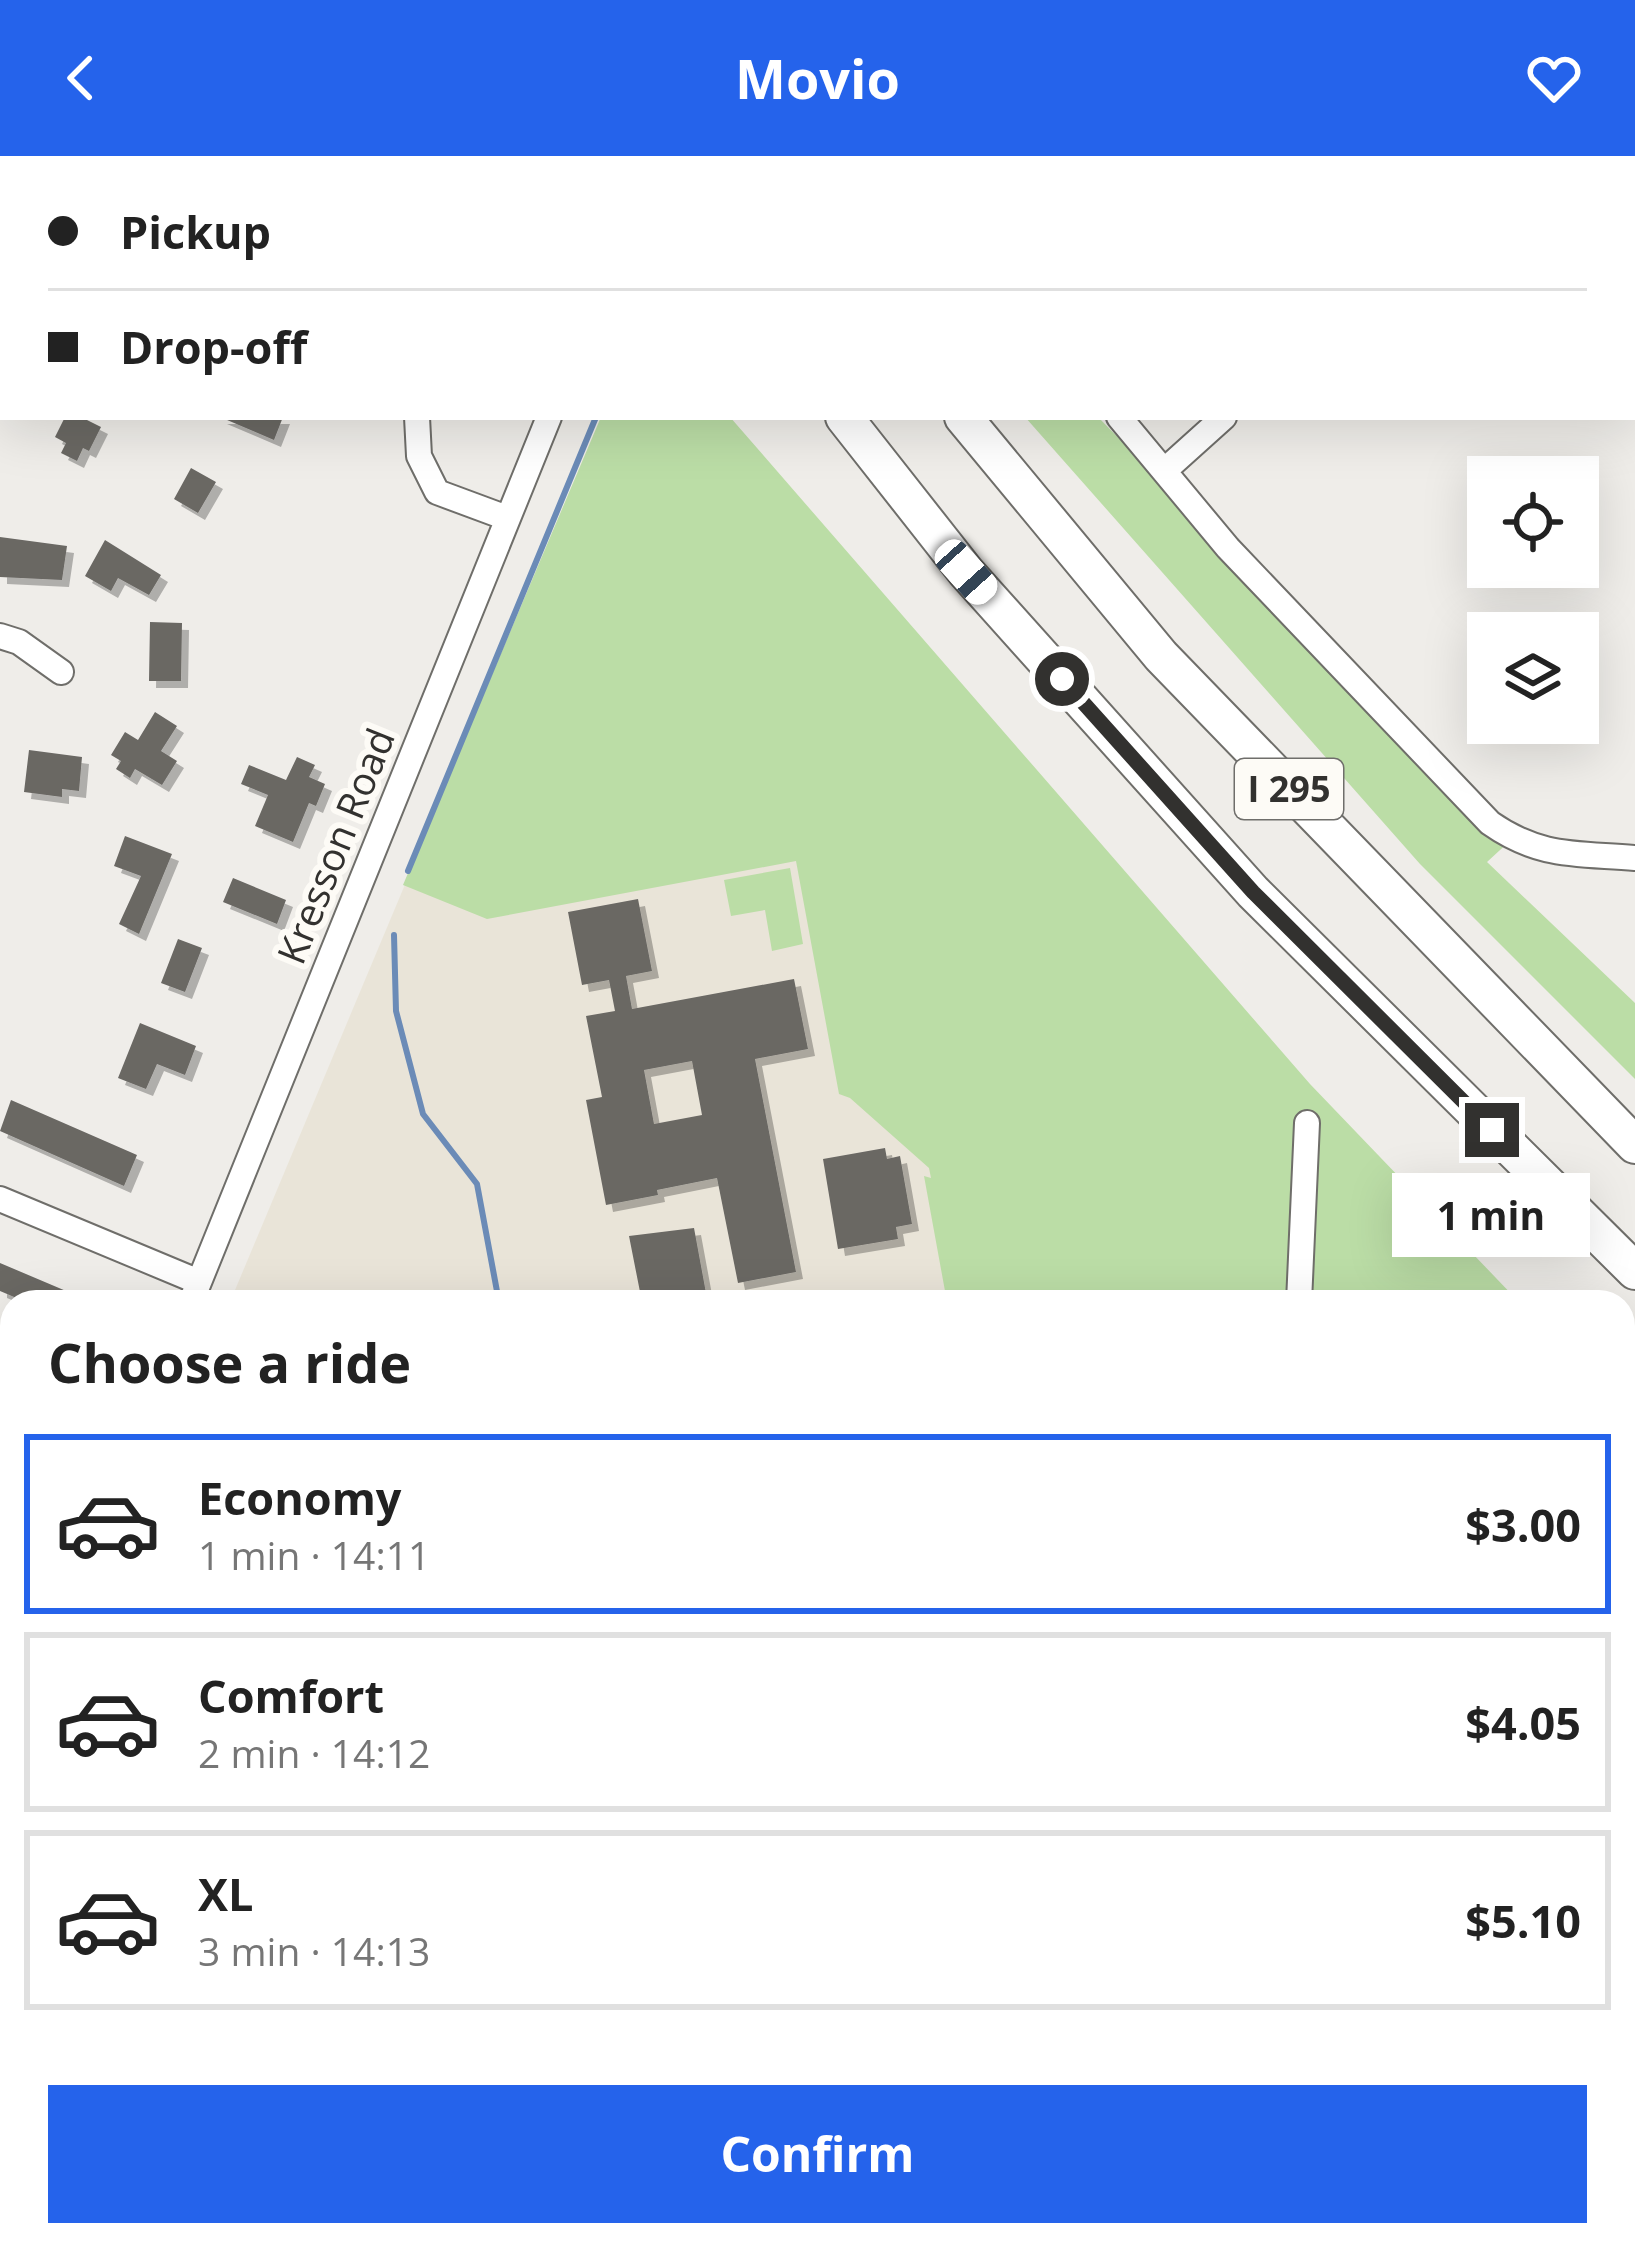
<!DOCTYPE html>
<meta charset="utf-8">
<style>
:root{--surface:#fff;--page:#f6f6f6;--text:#222;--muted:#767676;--line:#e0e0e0;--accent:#2563eb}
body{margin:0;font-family:"Open Sans",sans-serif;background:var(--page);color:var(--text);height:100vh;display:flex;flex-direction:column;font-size:45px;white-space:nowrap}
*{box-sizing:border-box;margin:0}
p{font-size:39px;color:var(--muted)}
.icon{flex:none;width:66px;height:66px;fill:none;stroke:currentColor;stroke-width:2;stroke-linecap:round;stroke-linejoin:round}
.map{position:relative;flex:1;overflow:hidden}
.sheet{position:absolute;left:0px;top:1134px;width:1635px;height:957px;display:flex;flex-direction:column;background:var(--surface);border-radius:36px 36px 0 0;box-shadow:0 12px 48px #0002}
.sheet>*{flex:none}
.hud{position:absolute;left:0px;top:0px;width:1635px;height:264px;box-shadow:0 12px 48px #0002;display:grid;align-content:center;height:264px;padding:0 48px;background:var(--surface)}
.fabs{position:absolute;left:1467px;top:300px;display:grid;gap:24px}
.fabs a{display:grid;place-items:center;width:132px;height:132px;border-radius:0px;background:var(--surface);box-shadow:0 12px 48px #0002;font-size:60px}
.end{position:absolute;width:54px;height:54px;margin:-27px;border:15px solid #32312f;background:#fff;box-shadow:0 0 0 6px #fff}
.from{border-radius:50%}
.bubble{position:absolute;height:84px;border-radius:0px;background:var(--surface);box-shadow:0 12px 48px #0002;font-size:39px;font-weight:700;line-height:84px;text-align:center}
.car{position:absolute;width:36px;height:72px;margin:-36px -18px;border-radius:15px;box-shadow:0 0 9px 3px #0007;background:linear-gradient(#fff 24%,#345 0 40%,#fff 0 76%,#345 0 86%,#fff 0)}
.hud b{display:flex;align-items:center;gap:42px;height:114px;font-size:45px}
.hud b+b{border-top:3px solid var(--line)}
.hud i{width:30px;height:30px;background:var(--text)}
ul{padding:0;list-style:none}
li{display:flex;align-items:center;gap:36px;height:180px;margin:0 24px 18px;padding:0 24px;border:6px solid var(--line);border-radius:0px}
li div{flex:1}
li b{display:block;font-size:45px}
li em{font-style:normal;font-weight:700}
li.current{border-color:var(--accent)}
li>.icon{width:108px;height:108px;stroke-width:1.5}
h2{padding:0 48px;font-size:54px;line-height:144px}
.cta{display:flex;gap:24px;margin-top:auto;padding:24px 48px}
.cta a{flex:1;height:138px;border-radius:0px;background:var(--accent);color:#fff;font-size:48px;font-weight:700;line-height:138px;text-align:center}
header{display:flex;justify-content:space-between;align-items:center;height:156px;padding:0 48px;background:var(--accent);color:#fff;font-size:54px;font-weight:700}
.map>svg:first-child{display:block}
</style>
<header><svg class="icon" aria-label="back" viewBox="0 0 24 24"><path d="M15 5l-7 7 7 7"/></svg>Movio<svg class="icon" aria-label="heart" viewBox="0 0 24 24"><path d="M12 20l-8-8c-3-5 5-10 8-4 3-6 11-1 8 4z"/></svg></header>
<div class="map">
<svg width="1635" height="2090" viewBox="0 0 1635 2090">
<defs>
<filter id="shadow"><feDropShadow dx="7" dy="7" stdDeviation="0" flood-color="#0004"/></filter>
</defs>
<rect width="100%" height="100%" fill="#efede9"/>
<path fill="#e9e4d8" d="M601,261H730L1270,1146H230Z"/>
<path fill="#bbdda6" d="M601,261H730L1310,928L1519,1146H947L924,1020L931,1022L929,1012L850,942L839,938L796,705L487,763L403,729Z
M1025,261H1098L1512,683L1487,706L1635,847V923L1420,708Z
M790,712L803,788L772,795L765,754L731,760L724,724Z"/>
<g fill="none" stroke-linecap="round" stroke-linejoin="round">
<path stroke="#6b8bb7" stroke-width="6" d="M408,715L596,261
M394,779L396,855L423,958L477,1028L499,1146"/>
</g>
<path fill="#6a6864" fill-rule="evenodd" filter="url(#shadow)" d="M65,261H81L101,271L89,295L83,292L77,305L61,297L66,287L55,281Z
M220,261H283L274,284Z
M191,312L216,326L198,357L174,343Z
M0,381L67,390L62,424L0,421Z
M105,384L161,419L149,439L118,422L111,435L85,420Z
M150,466L182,467L181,525H149Z
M155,556L177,570L161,595L177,605L162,629L135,613L130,622L116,613L121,605L111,599L125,576L138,584Z
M29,594L82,601L79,635L62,633V641L24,636Z
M297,601L315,609L309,621L325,628L316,650L309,647L293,686L255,670L268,639L241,628L249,609L286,624Z
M125,680L172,698L139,778L119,768L141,720L114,710Z
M233,722L286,744L277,768L223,746Z
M638,743L652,815L626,820L632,853L794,823L808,893L755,903L796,1116L738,1127L717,1022L657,1034L658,1039L606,1049L586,944L602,941L586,860L615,855L609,824L582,829L568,756ZM692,905L702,959L654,968L644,914Z
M178,783L202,792L185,836L161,827Z
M140,867L196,890L185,919L157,908L146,933L118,922Z
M11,944L137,999L124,1030L0,975Z
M885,992L887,1003L900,1000L912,1068L896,1071L898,1083L838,1093L823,1003Z
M694,1072L706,1137L642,1146L629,1080Z
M0,1107L92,1146H26L0,1135Z"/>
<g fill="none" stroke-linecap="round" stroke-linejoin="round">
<g stroke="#6f6e6a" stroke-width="28">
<path id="minor" d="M399,0V3
M903,0L906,3
M241,3L242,0
M932,3L936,0
M417,261L419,300L437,336L507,362
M1119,261L1228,392L1490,667C1540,702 1576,697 1635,702
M1164,315L1224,261
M0,480L19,486L61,516
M0,1043L199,1126
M191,1146L549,261
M1299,1146L1307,967
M0,1331H12
M1623,1471L1635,1479
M0,1606L12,1577
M0,1761L12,1766
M145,2079L147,2090
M389,2079V2090
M1070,2079L1071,2090
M1387,2090V2079"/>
</g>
<g stroke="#6f6e6a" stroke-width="40">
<path id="highway" d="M644,0L646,3
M751,0L754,3
M844,261L966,416L1253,736L1635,1115
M963,261L1161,500L1635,989"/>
</g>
<use href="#minor" stroke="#fff" stroke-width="24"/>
<use href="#highway" stroke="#fff" stroke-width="36"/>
</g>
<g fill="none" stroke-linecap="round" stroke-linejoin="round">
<path stroke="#32312f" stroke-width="15" d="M1062,523L1253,736L1492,974"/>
</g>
<g text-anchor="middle" stroke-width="12" stroke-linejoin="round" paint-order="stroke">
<rect fill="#fdfbf6" stroke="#6f6e6b" stroke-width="3" x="1235" y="603" width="108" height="60" rx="9"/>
<g font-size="36" font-weight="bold" fill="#32312f">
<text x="1289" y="646">I 295</text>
</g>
<g font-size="39" fill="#32312f" stroke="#fdfbf6">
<text transform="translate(336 690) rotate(-68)" y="14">Kresson Road</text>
</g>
</g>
</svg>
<div class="fabs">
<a><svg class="icon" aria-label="locate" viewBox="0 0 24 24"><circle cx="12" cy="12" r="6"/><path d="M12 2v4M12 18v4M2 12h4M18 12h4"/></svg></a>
<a><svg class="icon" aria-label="layers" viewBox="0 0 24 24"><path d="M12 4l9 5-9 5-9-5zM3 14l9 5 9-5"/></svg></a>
</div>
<i class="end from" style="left:1062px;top:523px"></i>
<i class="end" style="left:1492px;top:974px"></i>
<div class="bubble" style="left:1392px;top:1017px;width:198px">1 min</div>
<i class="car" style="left:966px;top:416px;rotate:138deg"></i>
<div class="hud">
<b><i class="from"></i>Pickup</b>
<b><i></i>Drop-off</b>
</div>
<section class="sheet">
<h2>Choose a ride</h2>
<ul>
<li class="current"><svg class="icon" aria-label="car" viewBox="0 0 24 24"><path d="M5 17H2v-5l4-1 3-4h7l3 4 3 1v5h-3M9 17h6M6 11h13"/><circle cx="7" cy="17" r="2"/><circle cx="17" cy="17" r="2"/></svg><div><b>Economy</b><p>1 min · 14:11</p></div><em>$3.00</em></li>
<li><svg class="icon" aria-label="car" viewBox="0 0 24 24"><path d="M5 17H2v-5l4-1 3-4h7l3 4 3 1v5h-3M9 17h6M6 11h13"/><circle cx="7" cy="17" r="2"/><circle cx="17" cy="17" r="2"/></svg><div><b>Comfort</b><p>2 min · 14:12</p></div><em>$4.05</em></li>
<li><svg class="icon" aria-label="car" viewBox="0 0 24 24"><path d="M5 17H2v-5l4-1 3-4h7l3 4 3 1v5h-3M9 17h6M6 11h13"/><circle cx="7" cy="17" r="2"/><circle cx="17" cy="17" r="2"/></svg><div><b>XL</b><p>3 min · 14:13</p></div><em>$5.10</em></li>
</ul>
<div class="cta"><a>Confirm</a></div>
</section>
</div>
